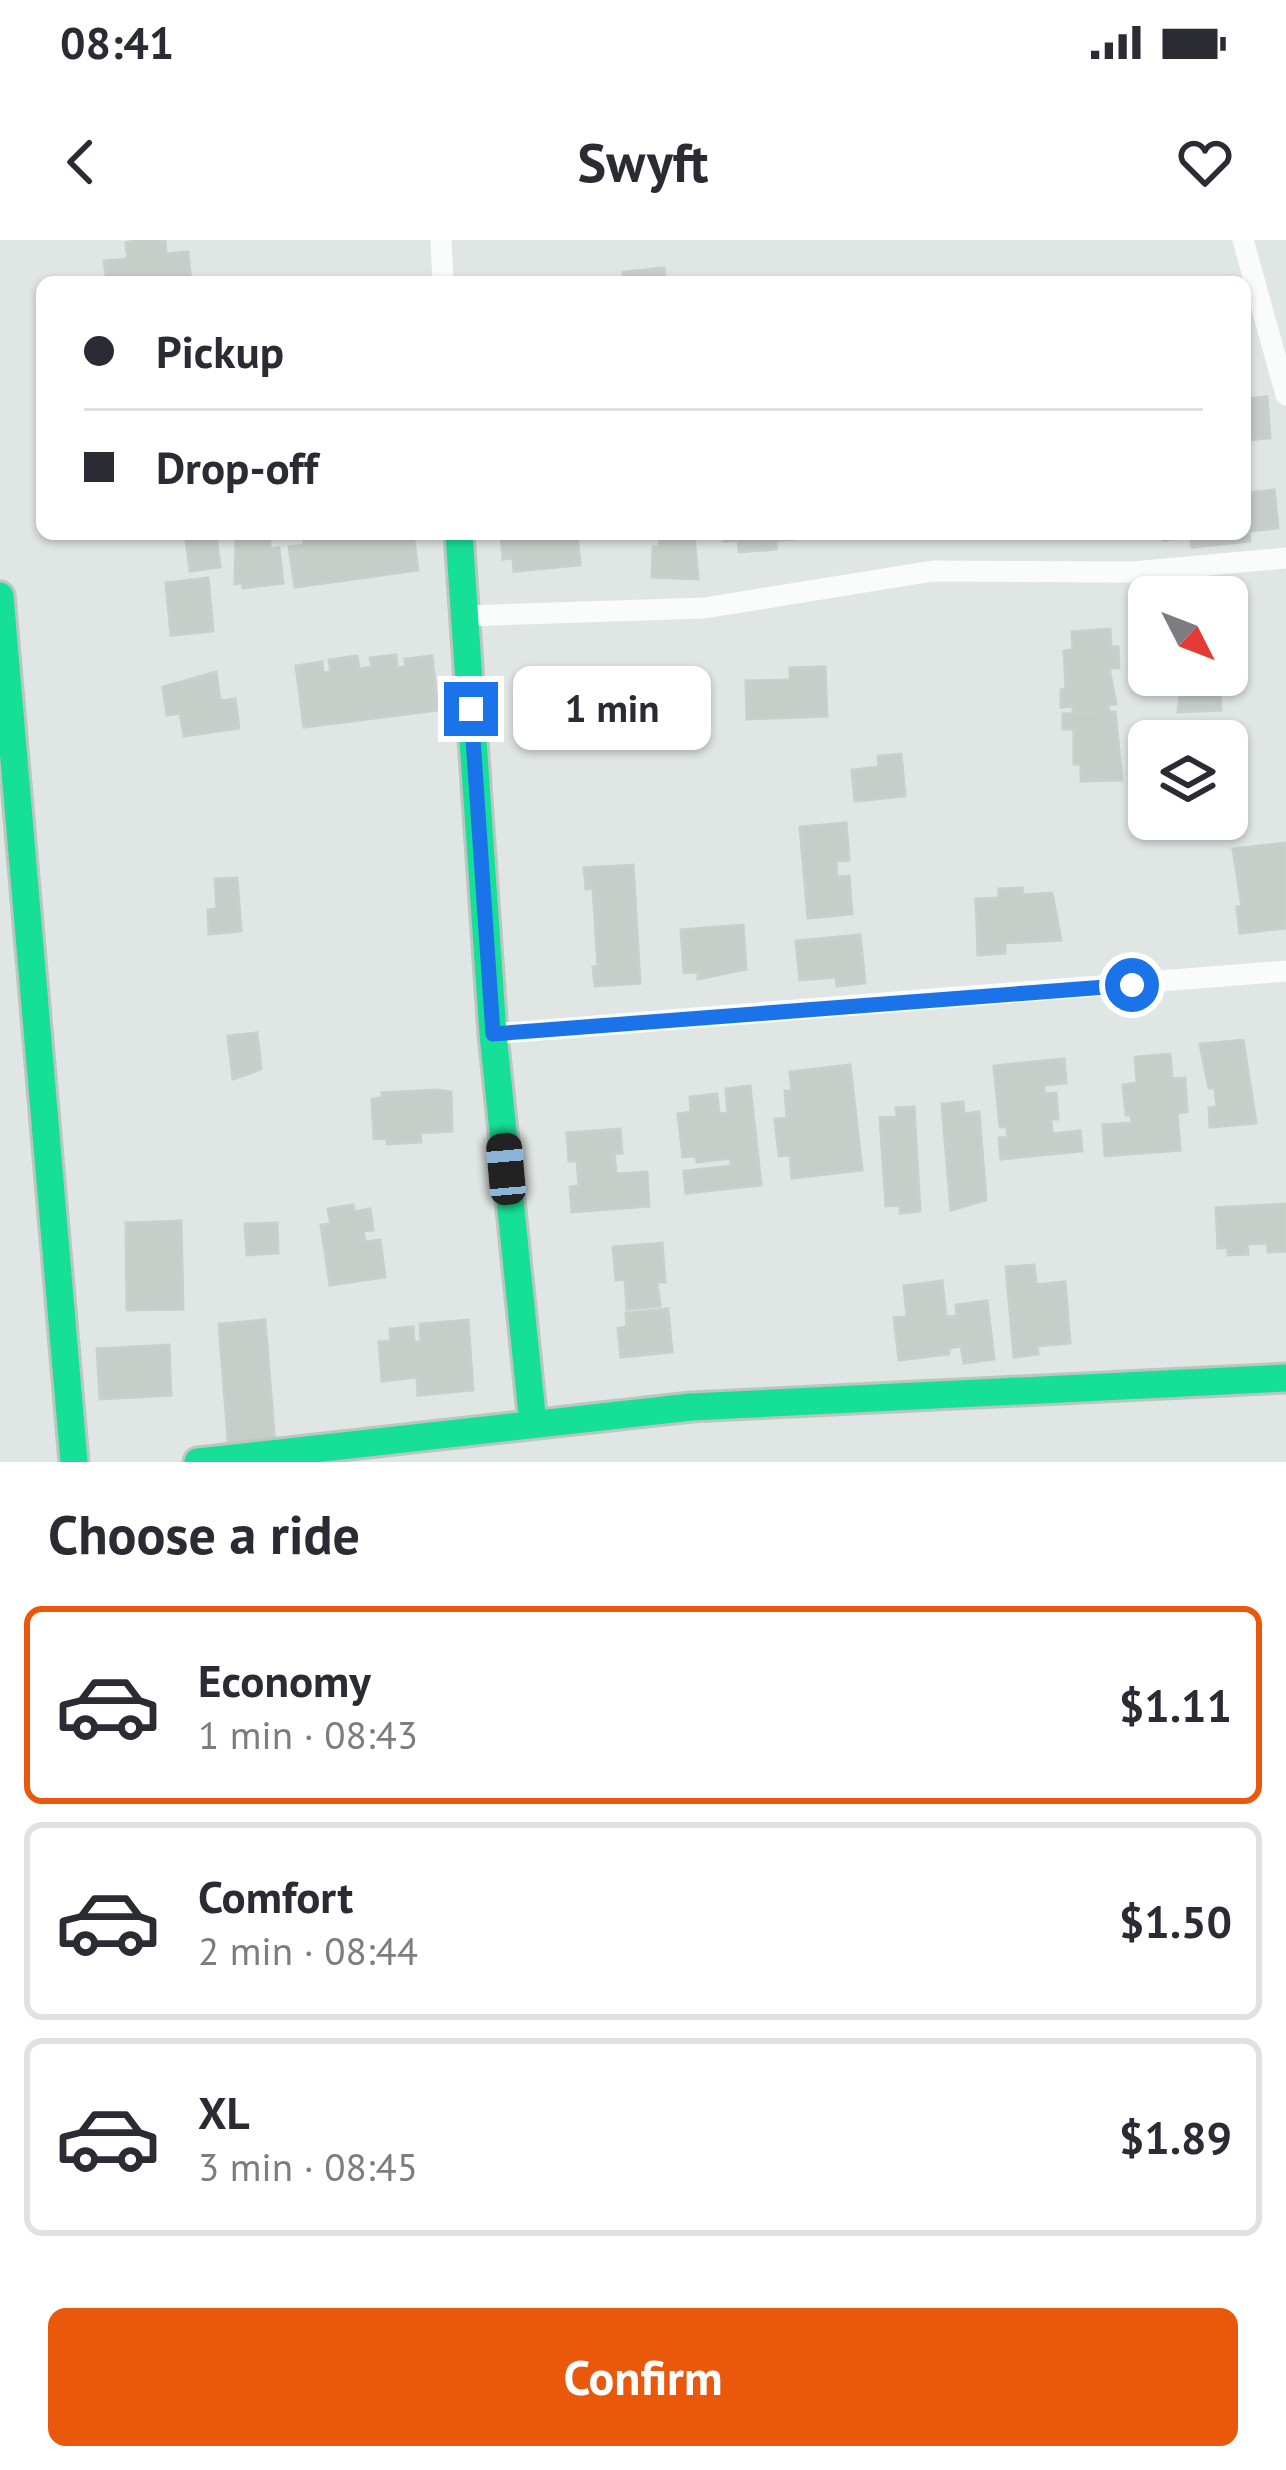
<!DOCTYPE html>
<meta charset="utf-8">
<style>
:root{--surface:#fff;--page:#f7f7f7;--text:#2b2b33;--muted:#7c7c81;--line:#e1e1e2;--accent:#ea580c}
body{margin:0;font-family:"PT Sans",sans-serif;background:var(--page);color:var(--text);height:100vh;display:flex;flex-direction:column;font-size:45px;white-space:nowrap}
*{box-sizing:border-box;margin:0}
p{font-size:39px;color:var(--muted)}
.icon{flex:none;width:66px;height:66px;fill:none;stroke:currentColor;stroke-width:2;stroke-linecap:round;stroke-linejoin:round}
.map{position:relative;height:1222px;overflow:hidden}
.drawer{display:flex;flex-direction:column;background:var(--surface);flex:1}
.drawer>*{flex:none}
.banner{position:absolute;left:36px;top:36px;width:1215px;height:264px;border-radius:18px;box-shadow:0 3px 9px #0004;display:grid;align-content:center;height:264px;padding:0 48px;background:var(--surface)}
.needle{width:78px;rotate:132deg}
.buttons{position:absolute;left:1128px;top:336px;display:grid;gap:24px}
.buttons a{display:grid;place-items:center;width:120px;height:120px;border-radius:18px;background:var(--surface);box-shadow:0 3px 9px #0004;font-size:60px}
.end{position:absolute;width:54px;height:54px;margin:-27px;border:15px solid #1a73e8;background:#fff;box-shadow:0 0 0 6px #fff}
.from{border-radius:50%}
.bubble{position:absolute;height:84px;border-radius:18px;background:var(--surface);box-shadow:0 3px 9px #0004;font-size:39px;font-weight:800;line-height:84px;text-align:center}
.car{position:absolute;width:36px;height:72px;margin:-36px -18px;border-radius:15px;box-shadow:0 0 9px 3px #0007;background:linear-gradient(#222 24%,#8ab4d8 0 40%,#222 0 76%,#8ab4d8 0 86%,#222 0)}
.banner b{display:flex;align-items:center;gap:42px;height:114px;font-size:45px}
.banner b+b{border-top:3px solid var(--line)}
.banner i{width:30px;height:30px;background:var(--text)}
ul{padding:0;list-style:none}
li{display:flex;align-items:center;gap:36px;height:198px;margin:0 24px 18px;padding:0 24px;border:6px solid var(--line);border-radius:18px}
li div{flex:1}
li b{display:block;font-size:45px}
li em{font-style:normal;font-weight:800}
li.active{border-color:var(--accent)}
li>.icon{width:108px;height:108px;stroke-width:1.5}
h2{padding:0 48px;font-size:54px;line-height:144px}
.cta{display:flex;gap:24px;margin-top:auto;padding:24px 48px}
.cta a{flex:1;height:138px;border-radius:18px;background:var(--accent);color:#fff;font-size:48px;font-weight:800;line-height:138px;text-align:center}
.status{display:flex;justify-content:space-between;align-items:center;height:84px;padding:0 60px;background:var(--surface);direction:ltr}
.status svg{height:33px;fill:currentColor}
header{display:flex;justify-content:space-between;align-items:center;height:156px;padding:0 48px;background:var(--surface);font-size:54px;font-weight:800}
.map>svg:first-child{display:block}
</style>
<div class="status"><b>08:41</b><svg viewBox="0 0 49 12"><path d="M0 12V9h3v3zM5 12V6h3v6zM10 12V3h3v9zM15 12V0h3v12zM26 1h20v11H26zM47 4h2v5h-2z"/></svg></div>
<header><svg class="icon" aria-label="back" viewBox="0 0 24 24"><path d="M15 5l-7 7 7 7"/></svg>Swyft<svg class="icon" aria-label="heart" viewBox="0 0 24 24"><path d="M12 20l-8-8c-3-5 5-10 8-4 3-6 11-1 8 4z"/></svg></header>
<div class="map">
<svg width="1286" height="1222" viewBox="0 0 1286 1222">
<rect width="100%" height="100%" fill="#e0e6e3"/>
<path fill="#c7ceca" stroke="#c8cfcc" stroke-width="3" d="M136,0H165L166,14L188,12L191,42H107L104,21L128,19L126,3Z
M664,28L665,42H624L623,32Z
M1267,157L1270,198L1247,200L1245,208V159Z
M1248,243L1249,253L1274,250L1278,288L1249,291L1250,301L1192,307L1191,297L1164,300L1163,294H1245Z
M236,294H269L270,309L279,308L283,343L243,348L242,342L235,344Z
M340,294H413L418,330L295,347L289,307L304,305V299Z
M577,294L580,325L514,331L513,318L503,319L501,296Z
M660,294H694L698,339L652,337L653,307H659Z
M724,294H795V299L776,300V309L739,312L738,300L724,301Z
M216,295L220,327L190,331L186,298Z
M208,338L213,391L171,395L166,343Z
M1110,389L1111,407H1118L1119,428H1109L1116,464L1108,465L1109,471L1073,473V466L1061,467V450L1066,449L1064,411L1073,410L1072,392Z
M396,415L397,428L406,427L405,419L432,416L438,470L304,487L296,426L322,422L323,433L331,432L329,420L357,416L359,429L372,427L370,418Z
M825,427L827,476L747,479L746,441L790,440V428Z
M216,432L220,461L235,459L239,488L184,496L180,473L167,475L163,447Z
M1182,435H1219L1221,470L1178,472Z
M1115,472L1122,540L1081,541V524H1074V489H1063V474Z
M901,514L905,556L855,561L852,530L879,527L878,516Z
M846,583L849,620L836,621L837,637L849,636L852,674L808,678L800,587Z
M1286,603V688L1240,693L1237,667H1242L1233,609Z
M633,625L640,743L595,746L593,727L598,726L593,648L586,649L584,628Z
M237,638L241,691L209,694L208,670L217,669L215,639Z
M1022,648L1023,655L1052,653L1061,700L1005,703V713L978,715L976,659L999,658V649Z
M743,685L746,729L698,739V732L684,733L681,690Z
M860,695L865,743L837,746L836,737L800,740L796,701Z
M257,793L261,829L233,839L228,796Z
M1243,800L1256,883L1210,887L1209,868L1217,867L1215,848H1209L1200,804Z
M1170,814L1172,839L1185,838L1187,872L1177,873L1180,910L1105,916L1103,885L1132,883L1131,875H1126L1123,845L1137,843L1135,817Z
M1064,819L1066,843L1044,845V854L1056,853L1058,879H1051L1052,894L1080,891L1082,911L1001,919L999,898L1008,897L1007,887H1000L994,826Z
M850,825L862,930L792,938L790,915L779,916L775,879L787,878L785,851H792L790,832Z
M750,846L761,945L686,953L684,931L731,926V918L697,922L696,916L683,917L678,874L691,872L690,857L717,854L719,874L728,873L726,849Z
M438,850L451,852L452,891L420,893L421,902L387,904V898L374,899L372,859L382,858V853Z
M963,862L964,874L979,872L986,960L951,970L942,864Z
M914,867L920,971L900,973V965L886,966L880,878L897,877L896,868Z
M620,889L622,913H614L616,934L647,932L649,966L572,972L570,947L579,946L577,921H569L567,893Z
M1286,964V1011L1268,1012L1267,1003L1247,1004L1248,1014L1228,1015V1007L1218,1008L1216,968Z
M353,965L354,972L370,969L373,990L363,991L365,1002L380,1000L385,1037L330,1045L321,985L331,984L328,969Z
M181,981L183,1069L127,1070L126,983Z
M277,983L278,1013L247,1015L245,984Z
M662,1003L665,1042H657L660,1066L627,1069L625,1039L616,1040L613,1007Z
M1034,1025L1036,1045L1065,1042L1070,1103L1037,1106L1038,1114L1014,1117L1006,1027Z
M942,1041L946,1077L957,1076L956,1065L987,1061L994,1119L964,1123L961,1106L949,1108V1114L899,1120L894,1078L907,1077L904,1046Z
M668,1069L672,1112L621,1117L618,1088L627,1087L626,1073Z
M265,1080L275,1207L229,1211L219,1084Z
M468,1080L473,1150L418,1155L417,1137L382,1141L379,1102L391,1101L390,1089L413,1087L414,1102H421L420,1084Z
M169,1105L171,1155L100,1159L97,1109Z"/>
<g fill="none" stroke-linecap="round" stroke-linejoin="round">
<g stroke="#bbc6c1" stroke-width="33">
<path id="fast" d="M459,294L493,794L533,1184
M0,356L74,1222
M198,1222L691,1167L1286,1138"/>
</g>
<path stroke="#fafbfb" stroke-width="21" d="M441,0L443,42
M1243,0L1286,155
M464,376L704,368L933,331L1133,332L1286,318
M493,794L1286,731"/>
<use href="#fast" stroke="#16e098" stroke-width="27"/>
</g>
<g fill="none" stroke-linecap="round" stroke-linejoin="round">
<path stroke="#1a73e8" stroke-width="15" d="M471,469L493,794L1132,745"/>
</g>
</svg>
<div class="buttons">
<a><svg class="needle" viewBox="-14 -14 28 28"><path d="M0-13l5 13h-10z" fill="#e53935"/><path d="M0 13l5-13h-10z" fill="#7c7c81"/></svg></a>
<a><svg class="icon" aria-label="layers" viewBox="0 0 24 24"><path d="M12 4l9 5-9 5-9-5zM3 14l9 5 9-5"/></svg></a>
</div>
<i class="end from" style="left:1132px;top:745px"></i>
<i class="end" style="left:471px;top:469px"></i>
<div class="bubble" style="left:513px;top:426px;width:198px">1 min</div>
<i class="car" style="left:506px;top:929px;rotate:355deg"></i>
<div class="banner">
<b><i class="from"></i>Pickup</b>
<b><i></i>Drop-off</b>
</div>
</div>
<section class="drawer">
<h2>Choose a ride</h2>
<ul>
<li class="active"><svg class="icon" aria-label="car" viewBox="0 0 24 24"><path d="M5 17H2v-5l4-1 3-4h7l3 4 3 1v5h-3M9 17h6M6 11h13"/><circle cx="7" cy="17" r="2"/><circle cx="17" cy="17" r="2"/></svg><div><b>Economy</b><p>1 min · 08:43</p></div><em>$1.11</em></li>
<li><svg class="icon" aria-label="car" viewBox="0 0 24 24"><path d="M5 17H2v-5l4-1 3-4h7l3 4 3 1v5h-3M9 17h6M6 11h13"/><circle cx="7" cy="17" r="2"/><circle cx="17" cy="17" r="2"/></svg><div><b>Comfort</b><p>2 min · 08:44</p></div><em>$1.50</em></li>
<li><svg class="icon" aria-label="car" viewBox="0 0 24 24"><path d="M5 17H2v-5l4-1 3-4h7l3 4 3 1v5h-3M9 17h6M6 11h13"/><circle cx="7" cy="17" r="2"/><circle cx="17" cy="17" r="2"/></svg><div><b>XL</b><p>3 min · 08:45</p></div><em>$1.89</em></li>
</ul>
<div class="cta"><a>Confirm</a></div>
</section>
